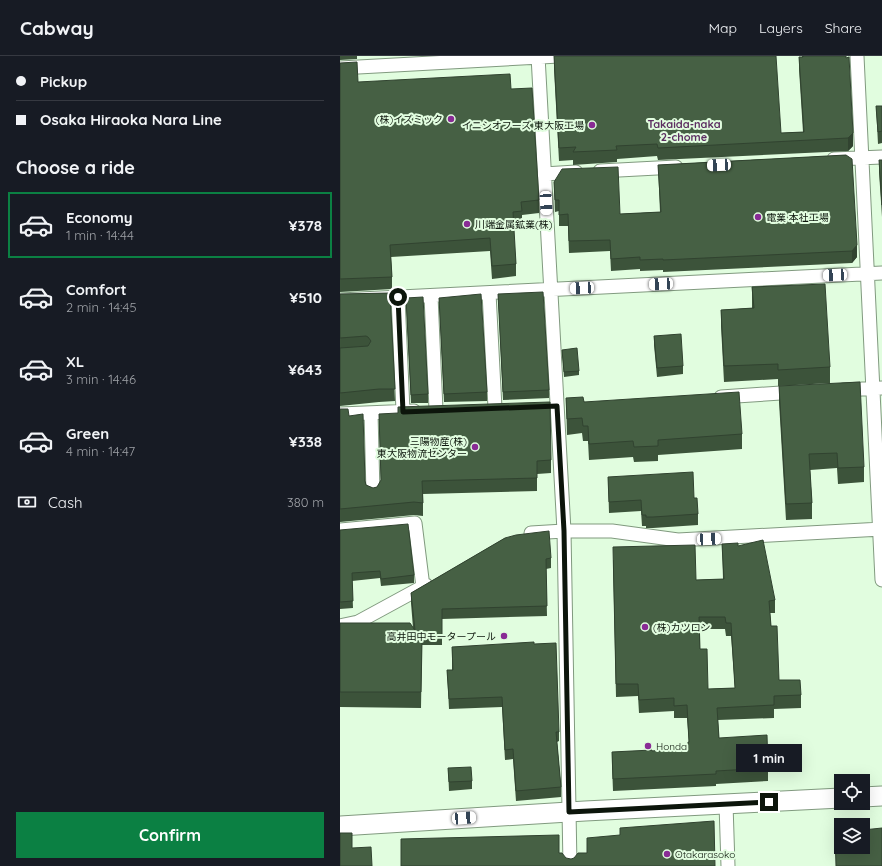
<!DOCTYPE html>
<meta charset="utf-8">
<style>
:root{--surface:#171b24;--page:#20242c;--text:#f1f3f6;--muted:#9ea1a6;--line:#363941;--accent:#0b8043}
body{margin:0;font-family:Quicksand,"Noto Sans JP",sans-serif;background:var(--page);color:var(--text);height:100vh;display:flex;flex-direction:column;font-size:15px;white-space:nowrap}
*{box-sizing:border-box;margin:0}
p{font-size:13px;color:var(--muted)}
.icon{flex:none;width:22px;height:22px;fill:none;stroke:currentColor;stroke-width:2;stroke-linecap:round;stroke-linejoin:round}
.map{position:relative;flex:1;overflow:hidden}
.side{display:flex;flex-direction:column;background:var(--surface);width:340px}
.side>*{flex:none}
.guide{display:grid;align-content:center;height:88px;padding:0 16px;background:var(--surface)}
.tools{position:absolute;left:494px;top:718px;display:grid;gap:8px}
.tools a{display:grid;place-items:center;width:36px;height:36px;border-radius:0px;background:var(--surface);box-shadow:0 4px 16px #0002;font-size:20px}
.end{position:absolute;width:18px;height:18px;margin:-9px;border:5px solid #0c150b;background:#fff;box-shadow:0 0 0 2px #fff}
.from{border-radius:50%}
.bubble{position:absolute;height:28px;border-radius:0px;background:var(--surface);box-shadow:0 4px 16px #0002;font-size:13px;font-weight:800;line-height:28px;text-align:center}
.car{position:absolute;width:12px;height:24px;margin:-12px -6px;border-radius:5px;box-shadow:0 0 3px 1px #0007;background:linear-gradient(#fff 24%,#345 0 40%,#fff 0 76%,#345 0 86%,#fff 0)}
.guide b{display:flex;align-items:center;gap:14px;height:38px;font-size:15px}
.guide b+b{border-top:1px solid var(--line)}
.guide i{width:10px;height:10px;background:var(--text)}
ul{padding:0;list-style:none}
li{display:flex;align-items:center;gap:12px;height:66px;margin:0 8px 6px;padding:0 8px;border:2px solid transparent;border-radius:0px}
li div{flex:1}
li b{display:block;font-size:15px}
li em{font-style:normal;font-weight:800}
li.current{border-color:var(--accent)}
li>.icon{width:36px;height:36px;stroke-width:1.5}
h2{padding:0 16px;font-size:18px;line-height:48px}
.pay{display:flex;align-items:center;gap:10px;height:44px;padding:0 16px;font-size:15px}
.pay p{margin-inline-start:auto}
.cta{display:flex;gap:8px;margin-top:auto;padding:8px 16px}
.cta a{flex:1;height:46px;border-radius:0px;background:var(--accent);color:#fff;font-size:16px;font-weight:800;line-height:46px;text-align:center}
header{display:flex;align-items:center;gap:24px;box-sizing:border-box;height:56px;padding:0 20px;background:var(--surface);border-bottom:1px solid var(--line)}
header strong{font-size:19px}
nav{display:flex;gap:22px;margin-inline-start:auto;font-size:14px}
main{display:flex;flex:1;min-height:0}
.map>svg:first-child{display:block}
</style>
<header>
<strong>Cabway</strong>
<nav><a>Map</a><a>Layers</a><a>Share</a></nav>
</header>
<main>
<section class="side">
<div class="guide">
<b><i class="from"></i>Pickup</b>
<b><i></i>Osaka Hiraoka Nara Line</b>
</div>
<h2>Choose a ride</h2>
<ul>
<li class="current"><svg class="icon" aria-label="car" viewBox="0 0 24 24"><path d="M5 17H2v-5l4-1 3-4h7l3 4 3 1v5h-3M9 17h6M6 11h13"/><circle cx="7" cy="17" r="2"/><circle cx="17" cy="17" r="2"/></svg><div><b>Economy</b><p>1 min · 14:44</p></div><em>¥378</em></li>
<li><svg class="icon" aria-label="car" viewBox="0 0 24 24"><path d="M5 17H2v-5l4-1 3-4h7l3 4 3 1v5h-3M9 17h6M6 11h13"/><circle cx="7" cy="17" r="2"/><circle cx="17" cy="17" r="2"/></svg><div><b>Comfort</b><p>2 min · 14:45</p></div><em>¥510</em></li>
<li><svg class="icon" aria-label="car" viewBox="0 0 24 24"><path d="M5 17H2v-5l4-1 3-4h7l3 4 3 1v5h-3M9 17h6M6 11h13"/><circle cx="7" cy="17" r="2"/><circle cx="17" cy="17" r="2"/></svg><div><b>XL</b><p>3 min · 14:46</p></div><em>¥643</em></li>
<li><svg class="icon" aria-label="car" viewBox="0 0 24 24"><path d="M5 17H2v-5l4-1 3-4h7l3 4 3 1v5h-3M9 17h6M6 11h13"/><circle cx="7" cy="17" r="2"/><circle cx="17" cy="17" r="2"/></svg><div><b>Green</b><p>4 min · 14:47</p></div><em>¥338</em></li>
</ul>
<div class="pay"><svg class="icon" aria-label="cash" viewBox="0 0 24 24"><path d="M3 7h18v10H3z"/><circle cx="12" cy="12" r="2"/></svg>Cash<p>380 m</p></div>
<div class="cta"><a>Confirm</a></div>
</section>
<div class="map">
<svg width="542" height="810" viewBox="0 0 542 810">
<rect width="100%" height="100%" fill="#e1fddf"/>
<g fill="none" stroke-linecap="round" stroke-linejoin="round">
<g stroke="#819a7f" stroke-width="15">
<path id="minor" d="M198,0L224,475L230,810
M517,0L542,524
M0,12L219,0
M494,103L542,101
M260,115L336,111
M204,118L236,116
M149,237L155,352
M91,240L96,354
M58,241L63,355
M0,244L542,217
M503,334L542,332
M381,341L456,336
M31,357L33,437
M0,358L74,355
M0,474L75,467L83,531
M191,477L224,475H272L338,484L542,473
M0,570L18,566L86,529
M386,748L388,810"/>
</g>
<g stroke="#819a7f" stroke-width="21">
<path id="secondary" d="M523,741L542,740
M0,770L245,755L501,742"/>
</g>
<use href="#minor" stroke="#fff" stroke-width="13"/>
<use href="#secondary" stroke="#fff" stroke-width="19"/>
</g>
<path fill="#3c533a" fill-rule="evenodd" d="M0,0H17V3L0,4Z
M214,0L441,77L463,76L459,13V1H462V0H506L513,90L508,95L318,104L317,100L277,103V106L233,109V104L219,105L214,13Z
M0,7L18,26L171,33L199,144V157L182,159V168H173L176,208V220L152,223L150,195L51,201L52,221V233L0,236Z
M536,50H542V87L538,88Z
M506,99L517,201L512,207L323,216V214L300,215V213L271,215L270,195L229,197L228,170H219V155L215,156L214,126L280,158L320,156L318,109Z
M539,104H542V161L539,116Z
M412,231L490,311V327L438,330V323L384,326L381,270V254L412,252Z
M50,237L55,345L39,346L0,350V238Z
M158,238L209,334V342L163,344Z
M66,242L88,338V347H71Z
M99,242L147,336V345L104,346Z
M314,280L343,310V318L317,321L314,289Z
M222,294L239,315V319L224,321Z
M439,330L524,411V426L498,428L497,412L470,414L472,447V463L446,464L439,346Z
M226,342L402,378V393L318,399V405L294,406L293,401L249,404L248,385H243L242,377L227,379Z
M0,353L9,360L25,425L26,429L33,432L37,431L41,425L39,358L211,404V417L197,418V435L83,438V460L74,459L0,466Z
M268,421L354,442L358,458V469L313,472H306V470H302L301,455L269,457Z
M0,474L74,519V527L41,530L40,522L12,525L13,552L0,553Z
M165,482L211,502V512L206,513L207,560L102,563V589H82L81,652L0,651V567L73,572L71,547V537Z
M382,488L398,490L435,544V557H430L431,570L439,624L461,639V652L434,653V662L378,664L379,682L428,712V725L376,728V730L273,735L272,709V696L312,695L348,692V686H349L347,662H334V655L299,657L298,640L276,641L273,504L356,524L383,523ZM360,573H385L386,580H391L395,632L368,633L360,593Z
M194,588L219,676V685L217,686L221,731V741L176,745L173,703L165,704L162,651L109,653L107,614H112V591Z
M108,712L132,725V733L109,735Z"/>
<path fill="#314330" d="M513,77V90L508,95V82Z
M517,189V201L512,207V195Z"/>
<path fill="#466044" stroke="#314330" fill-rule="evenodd" d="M214,0H436L441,77L464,76L459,1H463V0H506V2L509,1L513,77L508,82L318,92L317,88L276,90L277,94L233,96L236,91L219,92Z
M17,6L18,26L170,18L171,33L192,32L199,144L181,146L182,155L173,156L176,208L152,210L150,182L50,189L52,221L0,223V7Z
M536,50H542V75L538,76Z
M506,99L512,103L517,189L512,195L323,204V203L300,204V201L271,203L270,184L229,185L228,158L219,159V144H215L214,126L222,113L278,111L280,158L321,156L318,109Z
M539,104H542V149Z
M485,228L490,311L438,314V308L384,310L381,254L414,252L412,231Z
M203,236L209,334L163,336L158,238Z
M50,237L55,333H39L0,337V292L28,290L31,285L28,281L26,280L0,282V238Z
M141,238L147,336L104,338L99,242Z
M83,241L88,338L71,339L66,242Z
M341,278L343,310L317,312L314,280Z
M237,292L239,315L224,316L222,294Z
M520,326L524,411L498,412L497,397L469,398L472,447L446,448L439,330Z
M399,336L402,378L318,384V390L294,391L293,385L249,388L248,370H243L242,362L227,363L226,342L243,341L244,346Z
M210,346L211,404L197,405V422L82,425L83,447L74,446L0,453V353H8L9,360L23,358L25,425L26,429L33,432L37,431L41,424L39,358L58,357V351Z
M353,416L354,442H357L358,458L313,461H306V459H302L301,444L269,446L268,421Z
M68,468L74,519L41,523L40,515L12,517L13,545L0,546V474Z
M209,475L211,502L206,503L207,550L102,553V579H77L75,574L71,537L165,482L176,479Z
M423,484L435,544L429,545L431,570H437L439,624H460L461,639L434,640V649L377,652L379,682L427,679L428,712L376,715V718L273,723L272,696L312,694V695L348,692V686H349L347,649L334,650V642L299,644L298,628H276L273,491L355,489L356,524L384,523L382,488L398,487V490ZM359,561H385L386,567H391L395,632L368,633L367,593H360Z
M0,567H70L82,585L81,636H0Z
M194,586V588L216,587L219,676H216L221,731L176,735L173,693L165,694L162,641L109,643L107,614H113L112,591Z
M131,711L132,725L109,726L108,712Z
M374,765L375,810H61V783L219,779V797H222L226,802L231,803L234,802L238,797H247V782L280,779V772Z
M542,772V810H496L495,776L501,775V791H523V774Z
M0,777H12V792L31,791L32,810H0Z"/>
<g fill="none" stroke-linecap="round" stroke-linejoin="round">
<path stroke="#0c150b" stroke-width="5" d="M58,241L63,356L217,350L224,475L229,756L429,746"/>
</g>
<g fill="#892b95" stroke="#e1fddf" stroke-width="1.5">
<circle cx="111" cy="63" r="4"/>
<circle cx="252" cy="69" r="4"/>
<circle cx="418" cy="161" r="4"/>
<circle cx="127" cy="168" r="4"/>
<circle cx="135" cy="391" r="4"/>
<circle cx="305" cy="571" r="4"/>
<circle cx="164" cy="580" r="4"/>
<circle cx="308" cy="690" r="4"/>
<circle cx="327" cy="798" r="4"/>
</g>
<g text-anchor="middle" stroke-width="4" stroke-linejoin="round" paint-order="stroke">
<g font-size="10" fill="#0c150b" stroke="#e1fddf" text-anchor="start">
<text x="103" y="67" text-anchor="end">(株)イズミック</text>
<text x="244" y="73" text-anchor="end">イニシオフーズ 東大阪工場</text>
<text x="426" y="165">電業 本社工場</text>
<text x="135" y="172">川端金属鉱業(株)</text>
<text x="127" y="389" text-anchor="end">三陽物産(株)<tspan x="127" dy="12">東大阪物流センター</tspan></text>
<text x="313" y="575">(株)カツロン</text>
<text x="156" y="584" text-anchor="end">高井田中モータープール</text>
<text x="316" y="694">Honda</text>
<text x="335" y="802">Otakarasoko</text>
</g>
<g font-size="11" font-weight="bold" fill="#5c2e61" stroke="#e1fddf">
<text x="344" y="72">Takaida-naka<tspan x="344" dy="13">2-chome</tspan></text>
</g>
</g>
</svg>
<div class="tools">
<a><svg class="icon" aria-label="locate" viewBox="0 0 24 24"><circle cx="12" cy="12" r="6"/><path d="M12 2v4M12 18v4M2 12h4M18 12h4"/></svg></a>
<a><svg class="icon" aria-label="layers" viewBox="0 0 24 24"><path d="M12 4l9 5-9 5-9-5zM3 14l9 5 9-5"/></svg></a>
</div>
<i class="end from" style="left:58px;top:241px"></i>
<i class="end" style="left:429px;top:746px"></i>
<div class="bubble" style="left:396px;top:688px;width:66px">1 min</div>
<i class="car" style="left:379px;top:109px;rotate:267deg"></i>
<i class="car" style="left:206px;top:147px;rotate:177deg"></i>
<i class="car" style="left:495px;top:219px;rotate:267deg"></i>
<i class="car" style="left:321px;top:228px;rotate:267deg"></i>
<i class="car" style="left:242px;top:232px;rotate:267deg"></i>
<i class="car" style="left:369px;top:483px;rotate:87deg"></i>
<i class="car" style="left:124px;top:762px;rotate:86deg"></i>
</div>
</main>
